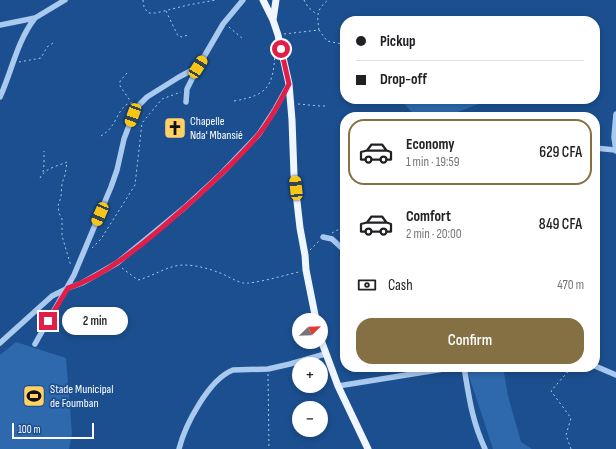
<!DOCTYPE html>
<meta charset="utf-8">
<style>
:root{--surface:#fff;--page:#f2f2f2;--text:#202124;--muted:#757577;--line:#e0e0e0;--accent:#847042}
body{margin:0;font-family:"Sofia Sans Condensed",sans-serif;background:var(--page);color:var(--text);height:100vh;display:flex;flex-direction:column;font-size:15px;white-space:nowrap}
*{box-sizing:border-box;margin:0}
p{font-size:13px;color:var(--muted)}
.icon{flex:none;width:22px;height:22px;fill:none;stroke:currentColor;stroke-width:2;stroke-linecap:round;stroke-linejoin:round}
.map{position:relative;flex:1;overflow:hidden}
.side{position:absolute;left:340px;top:112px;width:260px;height:260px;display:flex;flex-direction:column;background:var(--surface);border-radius:16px;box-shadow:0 2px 6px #0003}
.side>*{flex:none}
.top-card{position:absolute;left:340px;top:16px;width:260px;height:88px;border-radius:16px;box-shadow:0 2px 6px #0003;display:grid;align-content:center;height:88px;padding:0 16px;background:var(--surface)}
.needle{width:26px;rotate:67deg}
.controls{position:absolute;left:292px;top:313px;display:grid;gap:8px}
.controls a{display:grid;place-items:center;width:36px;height:36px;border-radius:50%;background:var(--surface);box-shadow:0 2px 6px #0003;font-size:20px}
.scale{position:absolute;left:12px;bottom:10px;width:82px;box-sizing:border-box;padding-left:4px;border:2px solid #fff;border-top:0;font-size:11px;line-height:14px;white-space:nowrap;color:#fff;-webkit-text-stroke:3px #1b4f8f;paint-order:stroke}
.end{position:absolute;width:18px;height:18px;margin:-9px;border:5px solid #e11d48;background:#fff;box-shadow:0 0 0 2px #fff}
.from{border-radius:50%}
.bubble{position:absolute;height:28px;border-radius:14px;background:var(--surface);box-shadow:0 2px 6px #0003;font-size:13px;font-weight:600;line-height:28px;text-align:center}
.car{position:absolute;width:12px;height:24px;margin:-12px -6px;border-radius:5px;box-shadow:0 0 3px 1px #0007;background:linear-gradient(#f5c518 24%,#345 0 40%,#f5c518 0 76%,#345 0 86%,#f5c518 0)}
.top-card b{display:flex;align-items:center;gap:14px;height:38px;font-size:15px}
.top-card b+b{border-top:1px solid var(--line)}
.top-card i{width:10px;height:10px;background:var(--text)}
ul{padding:7px 0 0;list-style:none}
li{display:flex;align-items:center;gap:12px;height:66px;margin:0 8px 6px;padding:0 8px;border:2px solid transparent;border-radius:16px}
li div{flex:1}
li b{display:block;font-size:15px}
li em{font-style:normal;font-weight:600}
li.active{border-color:var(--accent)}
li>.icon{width:36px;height:36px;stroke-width:1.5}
.pay{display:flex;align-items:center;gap:10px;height:44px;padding:0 16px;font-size:15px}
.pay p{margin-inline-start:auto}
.button{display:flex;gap:8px;margin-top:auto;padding:8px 16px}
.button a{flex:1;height:46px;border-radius:16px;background:var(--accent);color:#fff;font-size:16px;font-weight:600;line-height:46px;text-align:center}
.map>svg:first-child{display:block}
</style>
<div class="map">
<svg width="616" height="449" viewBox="0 0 616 449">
<rect width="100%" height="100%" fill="#1b4f8f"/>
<path fill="#2e69ad" d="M400,99H492L447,116V117H416Z
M16,342L66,358L72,434L69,449H0V355Z
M466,367H503L508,396L521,442L532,449H493Z"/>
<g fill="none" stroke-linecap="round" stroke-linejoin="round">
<path stroke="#a9c9ee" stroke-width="1" stroke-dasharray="2 3" stroke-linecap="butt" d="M143,0L144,7L148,13H156L188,5L216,0
M304,0L308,7L316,14
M166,11L178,36L182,37L188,35
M229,27L243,39
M319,30C317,15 316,10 328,0
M284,34L319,30L327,41L342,44L345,49
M19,62L41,58L47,47L53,43
M127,73L120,81V86L131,102
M234,101C268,95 273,87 275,53
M298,104L320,106H325
M101,136C105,133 109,131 111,127C118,119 121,101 135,103
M43,172L44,165V151
M40,178C45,168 58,166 67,162L65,175L62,183L61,197L58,206L59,213L62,219V236L71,266
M332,233L345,226
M92,248L101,239L135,185L142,123L162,99L181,92
M310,250L319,241
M122,268L138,280C154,276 168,265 184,265C196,265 210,269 220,273C228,276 235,281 243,283C251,285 289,274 299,272
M268,374L269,449
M571,449L566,435L571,418L551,391L572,367"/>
<path stroke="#a9c9ee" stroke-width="5.5" d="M0,25L35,18L65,0
M0,97C12,71 17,41 35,18
M186,102L187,89L198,67
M616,114L614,137L616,151
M595,148L615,150
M323,237L332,239L345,251
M0,343L52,296L68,288L82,283L117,263L184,208L221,174L259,134L274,111L289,84
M35,344L74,275L111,187L117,170L124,139L133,115L140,104L147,97L179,77L198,67L223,24L243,0
M595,366L616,375
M464,367C469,397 472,421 485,449
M338,386L456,367
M179,449C185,425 209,379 233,370L268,369L290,364L325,354"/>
<path stroke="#f0f6ff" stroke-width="7" d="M263,0L273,20L278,35L289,84L292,120L294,175L300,228L305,255L306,270L316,320
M273,20L276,0
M321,340L338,386L368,449"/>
</g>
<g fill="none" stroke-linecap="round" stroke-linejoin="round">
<path stroke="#e11d48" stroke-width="5" d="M48,321L68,288C114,273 163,227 199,195C219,176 241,156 259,134C271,119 280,102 289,84L281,49"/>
</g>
<defs>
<g id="church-square" transform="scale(1.15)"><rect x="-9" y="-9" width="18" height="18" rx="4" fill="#ffd166" stroke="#1b4f8f"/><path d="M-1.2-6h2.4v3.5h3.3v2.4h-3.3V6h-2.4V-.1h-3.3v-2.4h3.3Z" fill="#111"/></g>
<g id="stadium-square" transform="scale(1.15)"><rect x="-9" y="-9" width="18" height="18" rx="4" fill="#ffd166" stroke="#1b4f8f"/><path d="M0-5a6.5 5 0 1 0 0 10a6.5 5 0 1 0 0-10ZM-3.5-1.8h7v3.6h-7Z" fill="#111"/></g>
</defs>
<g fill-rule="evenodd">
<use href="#church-square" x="175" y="128"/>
<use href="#stadium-square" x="34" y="396"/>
</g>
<g text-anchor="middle" stroke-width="3.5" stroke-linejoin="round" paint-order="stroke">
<g font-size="12" fill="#fff" stroke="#1b4f8f" text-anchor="start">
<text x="190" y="125">Chapelle<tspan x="190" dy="14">Nda' Mbansié</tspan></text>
<text x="50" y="393">Stade Municipal<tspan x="50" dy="14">de Foumban</tspan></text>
</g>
</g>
</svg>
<div class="controls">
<a><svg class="needle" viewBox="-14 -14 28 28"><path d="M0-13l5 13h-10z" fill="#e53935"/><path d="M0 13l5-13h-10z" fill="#757577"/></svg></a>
<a>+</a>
<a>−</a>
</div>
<div class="scale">100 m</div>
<i class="end from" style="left:281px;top:49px"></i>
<i class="end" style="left:48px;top:321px"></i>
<div class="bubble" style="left:62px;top:307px;width:66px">2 min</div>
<i class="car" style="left:198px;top:67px;rotate:32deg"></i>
<i class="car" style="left:133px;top:115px;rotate:200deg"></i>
<i class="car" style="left:296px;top:188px;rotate:354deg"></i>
<i class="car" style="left:100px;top:214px;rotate:203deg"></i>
<div class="top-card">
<b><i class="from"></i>Pickup</b>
<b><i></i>Drop-off</b>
</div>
<section class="side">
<ul>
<li class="active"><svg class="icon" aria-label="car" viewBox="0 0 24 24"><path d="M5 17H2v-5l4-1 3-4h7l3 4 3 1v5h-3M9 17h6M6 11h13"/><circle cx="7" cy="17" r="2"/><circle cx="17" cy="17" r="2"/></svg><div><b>Economy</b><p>1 min · 19:59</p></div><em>629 CFA</em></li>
<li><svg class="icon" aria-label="car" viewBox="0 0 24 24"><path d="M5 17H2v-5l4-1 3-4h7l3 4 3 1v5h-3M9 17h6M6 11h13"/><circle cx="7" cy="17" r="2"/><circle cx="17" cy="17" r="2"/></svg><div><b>Comfort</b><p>2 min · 20:00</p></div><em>849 CFA</em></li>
</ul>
<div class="pay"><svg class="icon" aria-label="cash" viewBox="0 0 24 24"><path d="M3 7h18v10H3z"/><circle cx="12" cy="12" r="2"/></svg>Cash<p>470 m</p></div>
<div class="button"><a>Confirm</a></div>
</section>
</div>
